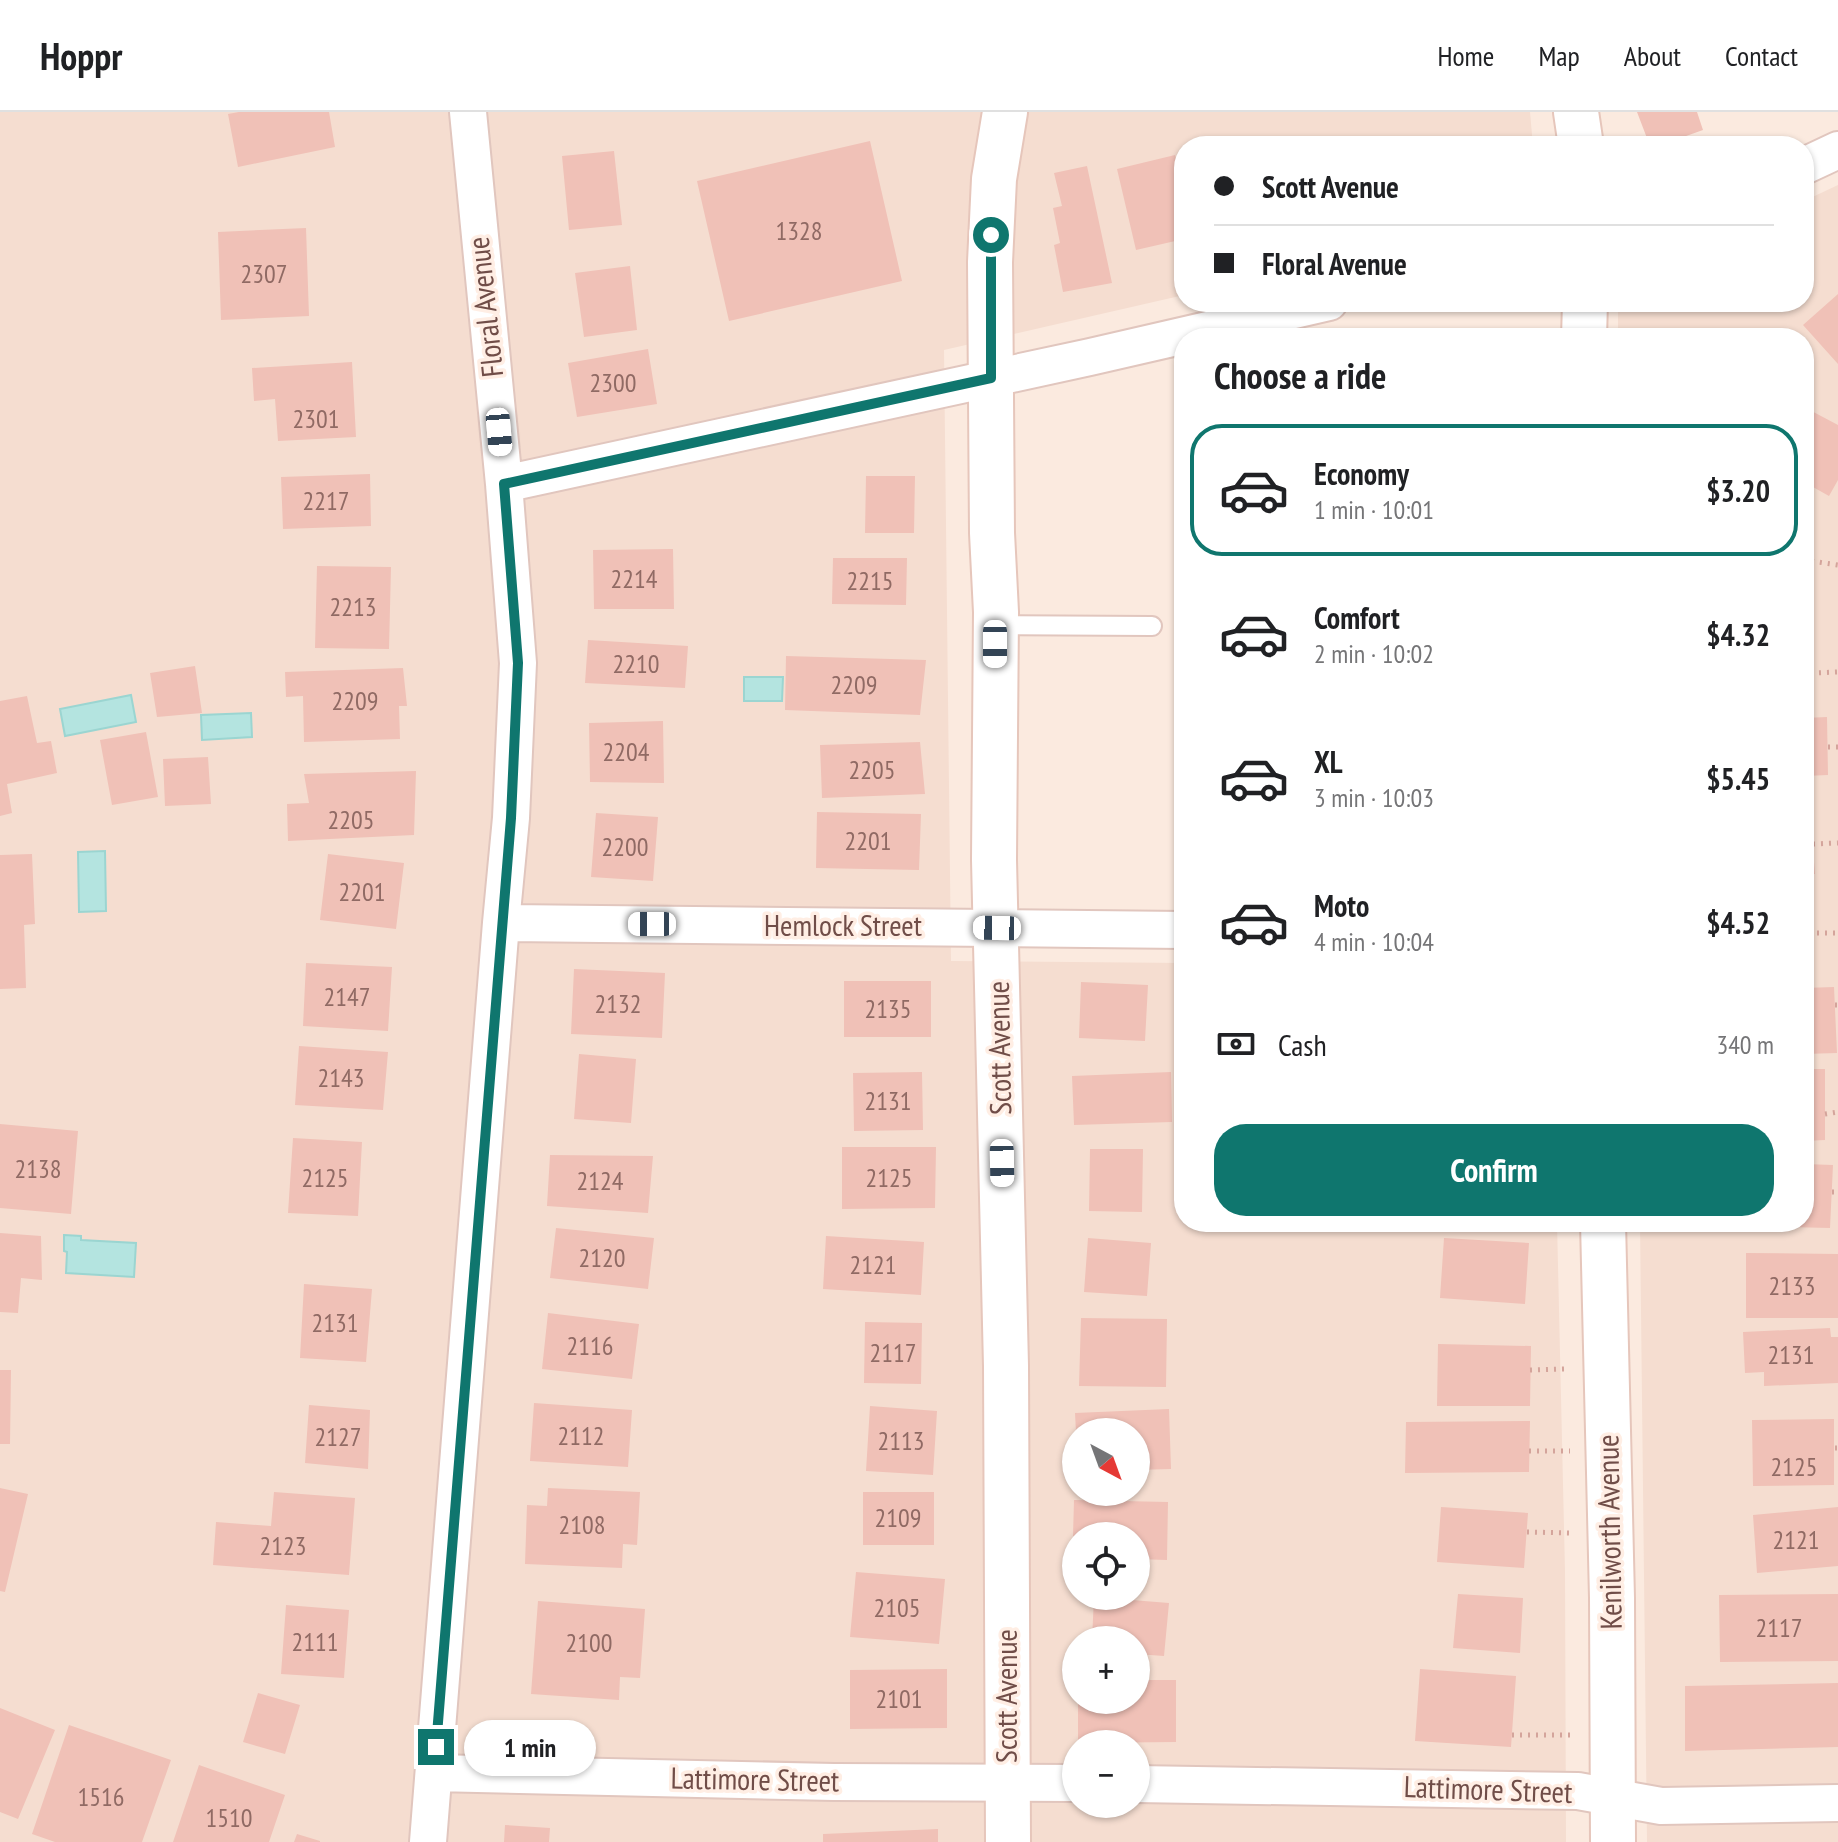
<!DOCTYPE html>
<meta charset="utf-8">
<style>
:root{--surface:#fff;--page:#f6f6f6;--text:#202124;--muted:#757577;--line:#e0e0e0;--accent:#0f766e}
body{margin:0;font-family:"PT Sans Narrow",sans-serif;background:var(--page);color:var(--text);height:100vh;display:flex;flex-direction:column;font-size:30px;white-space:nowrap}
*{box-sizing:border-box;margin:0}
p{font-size:26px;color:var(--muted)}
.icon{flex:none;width:44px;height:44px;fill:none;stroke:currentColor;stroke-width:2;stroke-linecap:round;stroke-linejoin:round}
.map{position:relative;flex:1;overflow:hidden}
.details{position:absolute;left:1174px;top:216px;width:640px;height:904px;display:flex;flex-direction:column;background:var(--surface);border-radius:32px;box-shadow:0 2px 6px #0004}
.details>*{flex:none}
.top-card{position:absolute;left:1174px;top:24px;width:640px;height:176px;border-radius:32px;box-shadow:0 2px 6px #0004;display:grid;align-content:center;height:176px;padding:0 40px;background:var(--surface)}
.needle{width:52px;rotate:139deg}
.tools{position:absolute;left:1062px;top:1306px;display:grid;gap:16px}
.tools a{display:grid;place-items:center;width:88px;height:88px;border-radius:50%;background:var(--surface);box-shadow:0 2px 6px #0004;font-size:40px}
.end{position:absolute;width:36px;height:36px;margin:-18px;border:10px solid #0f766e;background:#fff;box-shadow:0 0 0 4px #fff}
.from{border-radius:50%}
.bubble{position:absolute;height:56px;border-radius:28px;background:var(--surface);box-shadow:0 2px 6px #0004;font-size:26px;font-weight:700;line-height:56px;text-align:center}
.car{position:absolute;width:24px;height:48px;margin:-24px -12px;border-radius:10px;box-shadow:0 0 6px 2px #0007;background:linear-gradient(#fff 24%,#345 0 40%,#fff 0 76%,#345 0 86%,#fff 0)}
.top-card b{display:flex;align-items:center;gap:28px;height:76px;font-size:30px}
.top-card b+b{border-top:2px solid var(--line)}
.top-card i{width:20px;height:20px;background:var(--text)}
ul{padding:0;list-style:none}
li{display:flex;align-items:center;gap:24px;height:132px;margin:0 16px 12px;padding:0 24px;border:4px solid transparent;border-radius:32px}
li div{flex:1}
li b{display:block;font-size:30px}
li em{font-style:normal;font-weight:700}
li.current{border-color:var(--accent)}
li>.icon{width:72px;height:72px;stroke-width:1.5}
h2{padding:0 40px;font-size:36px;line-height:96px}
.pay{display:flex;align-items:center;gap:20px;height:88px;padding:0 40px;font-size:30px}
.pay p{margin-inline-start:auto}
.action{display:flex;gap:16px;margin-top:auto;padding:16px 40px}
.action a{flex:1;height:92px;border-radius:32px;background:var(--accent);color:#fff;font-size:32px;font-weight:700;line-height:92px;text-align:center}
header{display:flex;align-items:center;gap:48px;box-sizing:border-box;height:112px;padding:0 40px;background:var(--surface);border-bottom:2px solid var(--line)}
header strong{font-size:38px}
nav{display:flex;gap:44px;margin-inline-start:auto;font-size:28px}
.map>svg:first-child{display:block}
</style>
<header>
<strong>Hoppr</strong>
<nav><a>Home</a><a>Map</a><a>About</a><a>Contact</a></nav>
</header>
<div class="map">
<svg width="1838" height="1730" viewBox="0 0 1838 1730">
<rect width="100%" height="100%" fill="#fbeadf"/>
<path fill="#f5ddd0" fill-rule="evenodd" d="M0,0H1530L1533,34H1184V183L944,238L951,849L1184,851V1110H1557L1565,1459L1566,1730H0ZM1076,1320H1136V1380H1076ZM1076,1424H1136V1484H1076ZM1076,1528H1136V1588H1076ZM1076,1632H1136V1692H1076Z
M1838,73V1730H1647L1640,1110H1804V226H1618V190H1804V89Z"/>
<path fill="#b4e4e0" stroke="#9bd5d1" stroke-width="2" d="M744,565H783L782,589H744Z
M131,583L136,610L65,624L60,597Z
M251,601L252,625L202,628L201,603Z
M105,739L106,799L79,800L78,740Z
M64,1123L81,1124V1128L136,1131L134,1165L66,1161L67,1140L64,1139Z"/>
<path fill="#f0c1b7" d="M239,0H329L335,35L238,55L228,2Z
M1637,0H1697L1703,18L1658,34H1650Z
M870,29L902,169L729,209L697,69Z
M614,39L622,113L569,118L562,44Z
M1175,43L1184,82V127L1136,138L1117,57Z
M1087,54L1112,171L1063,180L1054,133L1060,131L1053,96L1062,94L1054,61Z
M306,116L309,204L221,208L218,120Z
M630,154L637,218L584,225L575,161Z
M1838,182V252L1803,213Z
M648,237L657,292L577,305L568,251Z
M352,250L356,325L278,329L275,287L254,289L252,256Z
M1804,295L1838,313V368L1829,384L1804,370Z
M370,362L371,414L283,417L281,365Z
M866,364H915L914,421H865Z
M673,437L674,497H594L593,438Z
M833,446H907L906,493L832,492Z
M317,454L391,455L389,537L315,536Z
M588,528L688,534L685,576L585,571Z
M1804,530H1810L1812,587H1804Z
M786,544L926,548L920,603L785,598Z
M195,554L202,601L157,605L150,561Z
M403,556L407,594H399L400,627L304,630L303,584L286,585L285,560Z
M27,584L37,631L51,629L57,661L7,672L12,701L0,704V589Z
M1827,605L1828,663L1804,664V606Z
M663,609L664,671L590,670L589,611Z
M146,620L158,685L112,693L100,628Z
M920,630L925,682L822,686L820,633Z
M208,645L211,692L165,694L163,647Z
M416,659L414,723L288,729L287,692L309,691L304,662Z
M817,700L921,702L919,758L816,756Z
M596,701L658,705L653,769L591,765Z
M1810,703L1815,762L1804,763V704Z
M32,742L35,812L24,813L26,876L0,877V743Z
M328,742L404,751L396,817L320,808Z
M1809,792V851H1804V793Z
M306,851L392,855L388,919L303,914Z
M574,857L665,861L662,926L571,922Z
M844,869H931V925H844Z
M1081,870L1148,873L1145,929L1079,926Z
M1834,875L1837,941L1804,942V876Z
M299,934L388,940L383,998L295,993Z
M579,942L636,947L631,1011L574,1007Z
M1804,957H1825V1028L1804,1029Z
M922,960L923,1018L854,1019L853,961Z
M1171,960L1172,1010L1074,1013L1072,964Z
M0,1012L78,1019L71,1102L0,1096Z
M293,1026L362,1030L358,1104L288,1101Z
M842,1035H936L935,1096L842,1097Z
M1090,1037H1143L1142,1100L1089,1099Z
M550,1043L653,1044L648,1101L547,1094Z
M1804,1052L1833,1053L1830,1116L1751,1114V1110H1804Z
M556,1116L654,1126L648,1177L550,1166Z
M0,1121L41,1124L42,1168L21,1166L18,1201L0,1200Z
M826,1124L924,1130L921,1183L823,1177Z
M1088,1126L1151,1131L1147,1184L1084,1180Z
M1444,1126L1529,1131L1525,1192L1440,1186Z
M1746,1141L1838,1142V1206H1746Z
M304,1172L372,1177L366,1250L300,1246Z
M548,1201L639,1212L632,1267L542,1257Z
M1081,1206L1167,1207L1166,1275L1079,1274Z
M865,1210L922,1211L921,1272L864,1271Z
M1830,1216L1831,1225H1838V1271L1764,1274V1260L1745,1261L1743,1220Z
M1438,1232L1531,1234L1530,1294H1437Z
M0,1258H11L10,1332H0Z
M534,1291L632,1298L628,1355L530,1349Z
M309,1293L370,1298L368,1357L305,1351Z
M870,1294L937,1299L933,1363L866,1359Z
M1169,1297L1171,1357L1136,1358V1320H1076L1075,1301Z
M1834,1307V1373L1753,1374L1752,1308Z
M1530,1309L1529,1360L1405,1361L1406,1310Z
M0,1376L28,1382L5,1480L0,1479Z
M548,1376L640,1380L637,1433L623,1432L622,1456L525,1452L527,1393L547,1394Z
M274,1380L355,1386L349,1463L213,1453L216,1410L271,1414Z
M863,1380H934V1433H863Z
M1074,1388L1168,1390L1167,1448L1136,1447V1424H1073Z
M1441,1395L1528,1401L1524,1456L1437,1450Z
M1838,1395V1454L1757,1461L1753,1403Z
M856,1460L945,1467L939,1532L850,1525Z
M1458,1482L1523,1486L1520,1541L1453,1536Z
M1838,1482V1549L1720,1550L1719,1483Z
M1094,1485L1169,1491L1164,1544L1136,1542V1528H1092Z
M538,1489L645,1497L640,1566L620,1565L619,1588L531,1582Z
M286,1493L349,1498L344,1566L281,1562Z
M947,1557V1616L850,1617V1558Z
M1420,1557L1516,1564L1511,1635L1415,1629Z
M1136,1568H1176V1630L1078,1631V1588H1136Z
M1838,1571V1635L1685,1639V1574Z
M258,1581L300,1593L285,1642L243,1630Z
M0,1596L55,1618L18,1707L0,1700Z
M69,1613L171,1648L142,1730H55L32,1722Z
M199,1653L285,1683L269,1730H173Z
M505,1713L550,1716L549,1730H504Z
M938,1717V1730H823V1722Z
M297,1722L320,1729V1730H294Z"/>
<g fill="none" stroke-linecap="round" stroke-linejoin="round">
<g stroke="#e1c6be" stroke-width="22">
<path id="lane" d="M996,513L1152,514"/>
</g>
<g stroke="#e1c6be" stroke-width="40">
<path id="street" d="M1804,54L1838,38
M504,372L1090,245L1329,190
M501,811L1184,818
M434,1661L834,1670L1076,1671
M1136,1672L1578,1679L1661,1694L1838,1691
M428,1730L501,811L511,706L518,551L504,372L468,0"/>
</g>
<g stroke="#e6c6bb" stroke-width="48">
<path id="secondary" d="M1005,0L994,67L990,150L992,421L996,500L994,748L1006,1254L1008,1730
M1576,0L1581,34
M1584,226L1585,190
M1603,1110L1612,1486L1613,1730"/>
</g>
<path stroke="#d4a49b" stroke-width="5" stroke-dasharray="2 6" stroke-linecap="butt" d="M1804,448L1838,453
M1811,561L1838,560
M1828,635H1838
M1813,732L1838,731
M1809,821H1838
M1835,893H1838
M1825,1002L1838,1000
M1832,1080H1838
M1530,1258L1565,1257
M1835,1336H1838
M1529,1339H1570
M1527,1420L1571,1421
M1512,1623H1574"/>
<use href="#lane" stroke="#fff" stroke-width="18"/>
<use href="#street" stroke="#fff" stroke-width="36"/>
<use href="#secondary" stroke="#fff" stroke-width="44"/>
</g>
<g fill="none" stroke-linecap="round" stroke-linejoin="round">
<path stroke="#0f766e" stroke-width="10" d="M436,1635L511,706L518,551L504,372L991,266V123"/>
</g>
<g text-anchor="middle" stroke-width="7" stroke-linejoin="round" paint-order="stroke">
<g font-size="26" fill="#906a64">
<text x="799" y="128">1328</text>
<text x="264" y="171">2307</text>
<text x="613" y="280">2300</text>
<text x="316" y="316">2301</text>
<text x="326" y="398">2217</text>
<text x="634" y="476">2214</text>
<text x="870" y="478">2215</text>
<text x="353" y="504">2213</text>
<text x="636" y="561">2210</text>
<text x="854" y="582">2209</text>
<text x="355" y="598">2209</text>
<text x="626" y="649">2204</text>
<text x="872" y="667">2205</text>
<text x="351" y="717">2205</text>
<text x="868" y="738">2201</text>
<text x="625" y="744">2200</text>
<text x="362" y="789">2201</text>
<text x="347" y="894">2147</text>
<text x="618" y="901">2132</text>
<text x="888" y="906">2135</text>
<text x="341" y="975">2143</text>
<text x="888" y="998">2131</text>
<text x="38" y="1066">2138</text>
<text x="325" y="1075">2125</text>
<text x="889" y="1075">2125</text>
<text x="600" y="1078">2124</text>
<text x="602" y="1155">2120</text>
<text x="873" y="1162">2121</text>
<text x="1792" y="1183">2133</text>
<text x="335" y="1220">2131</text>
<text x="590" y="1243">2116</text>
<text x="893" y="1250">2117</text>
<text x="1791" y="1252">2131</text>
<text x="581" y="1333">2112</text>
<text x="338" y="1334">2127</text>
<text x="901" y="1338">2113</text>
<text x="1794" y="1364">2125</text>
<text x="898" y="1415">2109</text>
<text x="582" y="1422">2108</text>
<text x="1796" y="1437">2121</text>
<text x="283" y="1443">2123</text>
<text x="897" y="1505">2105</text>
<text x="1779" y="1525">2117</text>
<text x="315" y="1539">2111</text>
<text x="589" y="1540">2100</text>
<text x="899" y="1596">2101</text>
<text x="101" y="1694">1516</text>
<text x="229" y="1715">1510</text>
</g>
<g font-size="30" fill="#704d48" stroke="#ffeee4">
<text transform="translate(486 195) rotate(-96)" y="10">Floral Avenue</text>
<text x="843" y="824">Hemlock Street</text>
<text transform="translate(1000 936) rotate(-91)" y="10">Scott Avenue</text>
<text transform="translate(1610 1420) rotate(-91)" y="10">Kenilworth Avenue</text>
<text transform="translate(1007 1584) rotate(-90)" y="10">Scott Avenue</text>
<text transform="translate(755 1668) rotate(1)" y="10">Lattimore Street</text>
<text transform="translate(1488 1678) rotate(2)" y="10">Lattimore Street</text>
</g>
</g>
</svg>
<div class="tools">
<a><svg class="needle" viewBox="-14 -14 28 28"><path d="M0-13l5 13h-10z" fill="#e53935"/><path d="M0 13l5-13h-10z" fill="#757577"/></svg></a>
<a><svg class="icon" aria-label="locate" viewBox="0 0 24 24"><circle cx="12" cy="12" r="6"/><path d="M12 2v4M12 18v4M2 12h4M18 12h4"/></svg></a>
<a>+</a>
<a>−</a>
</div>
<i class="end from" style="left:991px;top:123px"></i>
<i class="end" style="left:436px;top:1635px"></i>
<div class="bubble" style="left:464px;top:1608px;width:132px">1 min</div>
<i class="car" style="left:499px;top:320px;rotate:175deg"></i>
<i class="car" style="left:995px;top:532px;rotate:180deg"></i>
<i class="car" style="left:652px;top:812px;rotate:270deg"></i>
<i class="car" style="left:997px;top:816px;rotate:271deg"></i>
<i class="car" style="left:1002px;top:1051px;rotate:179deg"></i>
<div class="top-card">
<b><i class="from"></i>Scott Avenue</b>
<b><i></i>Floral Avenue</b>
</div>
<section class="details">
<h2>Choose a ride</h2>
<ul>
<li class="current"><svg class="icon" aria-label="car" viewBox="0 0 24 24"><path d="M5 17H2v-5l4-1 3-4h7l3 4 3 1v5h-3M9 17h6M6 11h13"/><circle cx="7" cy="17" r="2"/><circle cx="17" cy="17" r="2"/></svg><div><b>Economy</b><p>1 min · 10:01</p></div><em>$3.20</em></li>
<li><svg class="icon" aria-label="car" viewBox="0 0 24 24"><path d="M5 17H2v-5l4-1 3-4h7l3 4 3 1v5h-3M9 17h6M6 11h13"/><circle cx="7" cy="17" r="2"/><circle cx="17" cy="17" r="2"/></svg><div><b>Comfort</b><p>2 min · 10:02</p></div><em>$4.32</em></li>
<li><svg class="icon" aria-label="car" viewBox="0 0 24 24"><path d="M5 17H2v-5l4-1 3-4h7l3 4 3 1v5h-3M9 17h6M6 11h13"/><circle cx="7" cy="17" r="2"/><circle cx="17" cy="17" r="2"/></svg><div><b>XL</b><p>3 min · 10:03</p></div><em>$5.45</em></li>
<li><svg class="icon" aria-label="car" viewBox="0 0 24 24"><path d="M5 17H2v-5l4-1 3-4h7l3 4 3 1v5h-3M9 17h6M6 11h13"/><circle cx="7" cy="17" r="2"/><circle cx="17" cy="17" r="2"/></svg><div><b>Moto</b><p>4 min · 10:04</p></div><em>$4.52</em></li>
</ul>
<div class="pay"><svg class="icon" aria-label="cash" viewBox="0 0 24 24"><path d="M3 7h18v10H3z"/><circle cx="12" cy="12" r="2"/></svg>Cash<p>340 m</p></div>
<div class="action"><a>Confirm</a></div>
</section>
</div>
